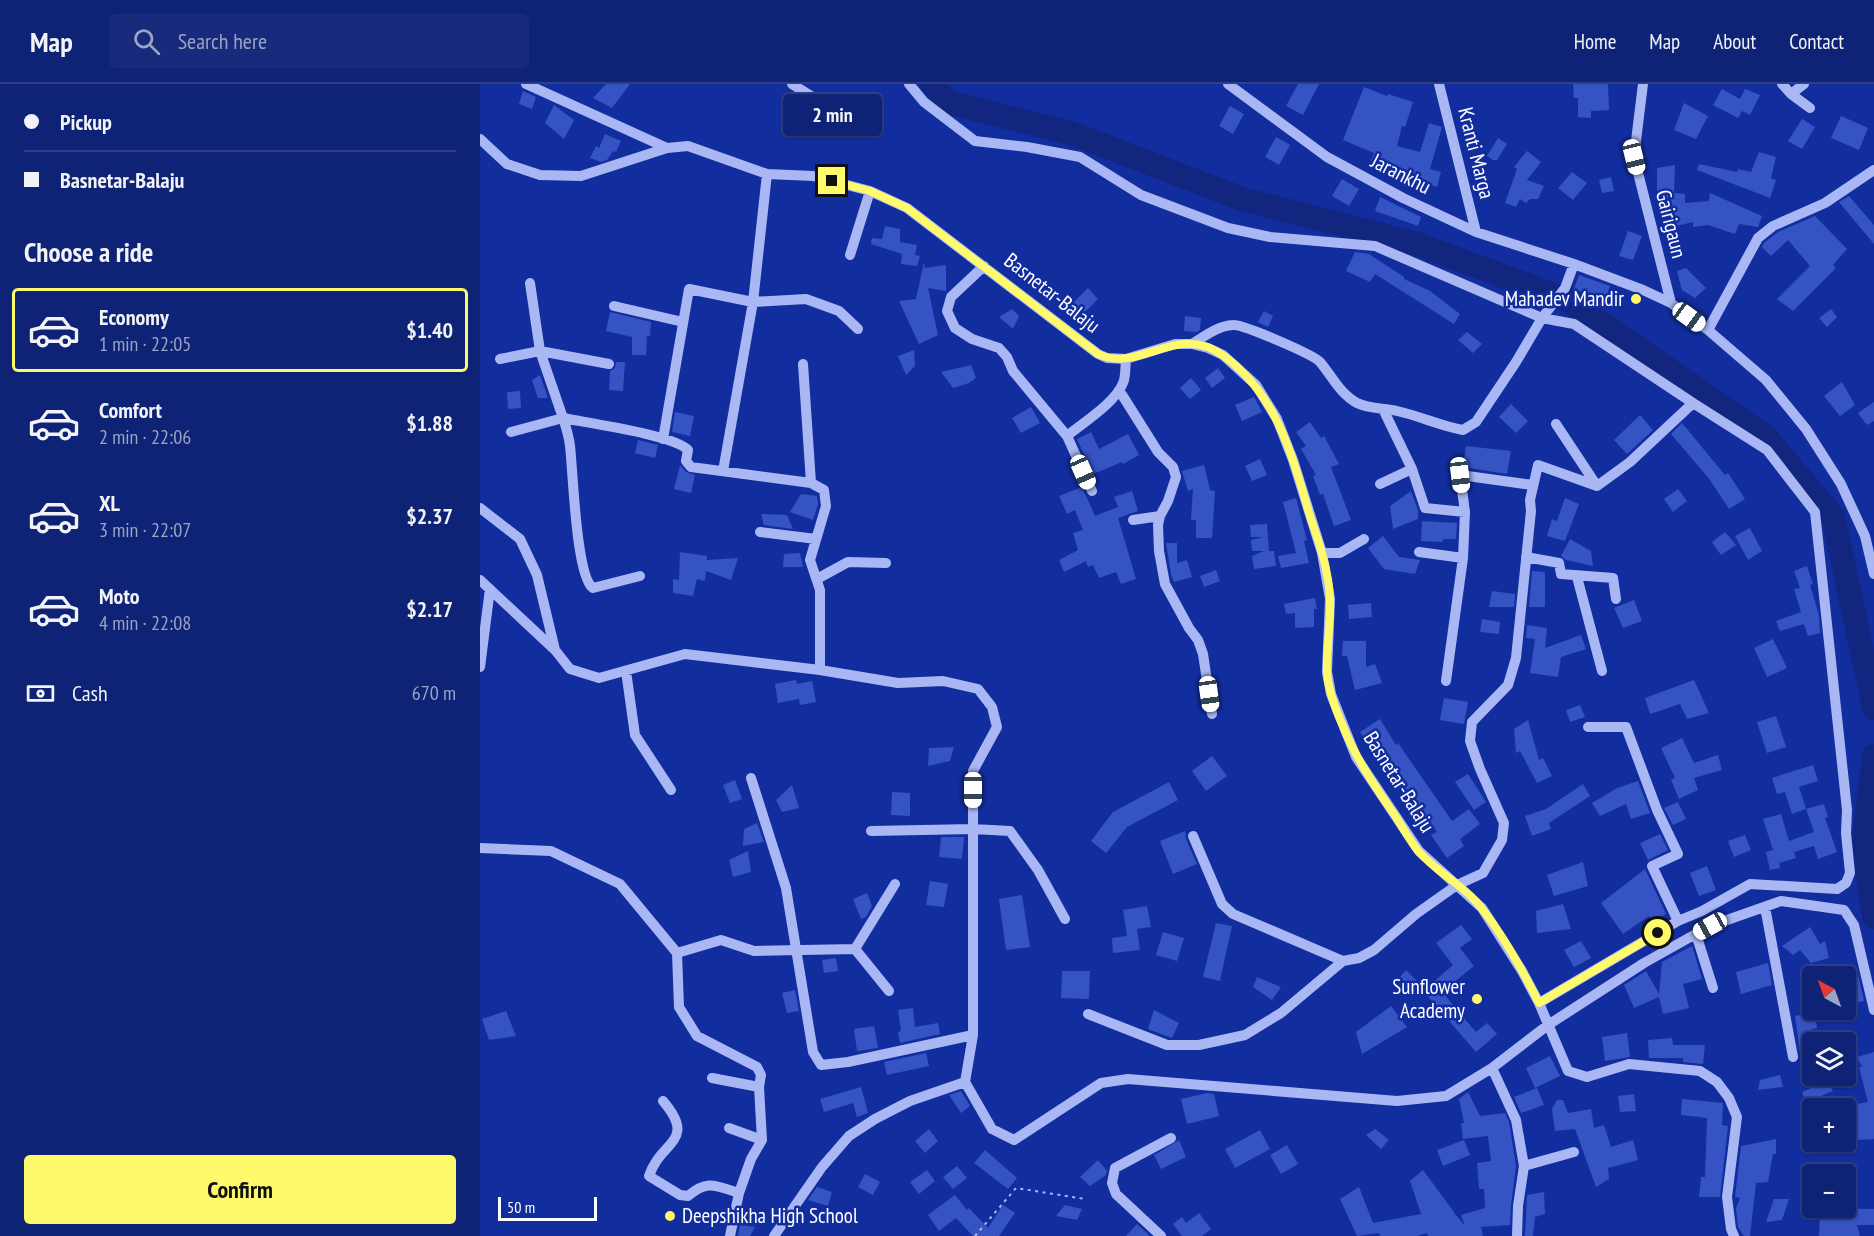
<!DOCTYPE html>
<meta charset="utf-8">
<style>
:root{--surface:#0e2276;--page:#172a7b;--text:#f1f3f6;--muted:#9ba4c5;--line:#2e3f88;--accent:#fff96c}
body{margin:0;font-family:"PT Sans Narrow",sans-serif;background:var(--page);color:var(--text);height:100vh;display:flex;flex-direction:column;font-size:22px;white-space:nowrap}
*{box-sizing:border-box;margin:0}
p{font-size:20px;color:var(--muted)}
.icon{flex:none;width:33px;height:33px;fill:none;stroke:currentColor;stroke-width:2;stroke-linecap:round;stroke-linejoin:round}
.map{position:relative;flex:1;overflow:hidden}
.drawer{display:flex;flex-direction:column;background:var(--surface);width:480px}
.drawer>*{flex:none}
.hud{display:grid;align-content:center;height:132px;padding:0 24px;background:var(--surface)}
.needle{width:39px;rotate:319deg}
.tools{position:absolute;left:1322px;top:882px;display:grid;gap:12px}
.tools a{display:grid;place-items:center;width:54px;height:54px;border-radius:6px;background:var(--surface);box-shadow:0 2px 4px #0004,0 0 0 2px var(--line);font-size:30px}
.scale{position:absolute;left:18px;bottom:15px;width:99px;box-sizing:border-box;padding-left:6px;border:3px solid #fff;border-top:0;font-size:16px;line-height:21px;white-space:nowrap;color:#fff;-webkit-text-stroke:4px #122d9e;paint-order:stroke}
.end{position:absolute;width:27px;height:27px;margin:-14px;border:8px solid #fff96c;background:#111;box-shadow:0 0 0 3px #111}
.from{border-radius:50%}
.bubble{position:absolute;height:42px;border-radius:6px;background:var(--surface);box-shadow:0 2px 4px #0004,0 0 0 2px var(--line);font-size:20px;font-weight:700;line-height:42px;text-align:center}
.car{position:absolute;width:18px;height:36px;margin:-18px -9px;border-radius:8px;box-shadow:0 0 4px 2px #0007;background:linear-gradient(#fff 24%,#345 0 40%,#fff 0 76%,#345 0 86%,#fff 0)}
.hud b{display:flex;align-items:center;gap:21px;height:57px;font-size:22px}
.hud b+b{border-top:2px solid var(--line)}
.hud i{width:15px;height:15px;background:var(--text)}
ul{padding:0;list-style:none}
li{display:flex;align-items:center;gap:18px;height:84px;margin:0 12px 9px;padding:0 12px;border:3px solid transparent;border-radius:6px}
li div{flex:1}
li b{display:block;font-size:22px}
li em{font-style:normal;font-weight:700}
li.selected{border-color:var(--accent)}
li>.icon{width:54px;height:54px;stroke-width:1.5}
h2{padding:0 24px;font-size:27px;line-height:72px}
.pay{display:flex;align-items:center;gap:15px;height:66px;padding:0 24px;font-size:22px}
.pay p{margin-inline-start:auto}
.primary-button{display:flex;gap:12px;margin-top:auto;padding:12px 24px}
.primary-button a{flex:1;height:69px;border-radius:6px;background:var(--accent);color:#111;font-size:24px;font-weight:700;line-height:69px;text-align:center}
header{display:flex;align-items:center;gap:36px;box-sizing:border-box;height:84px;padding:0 30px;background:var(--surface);border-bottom:2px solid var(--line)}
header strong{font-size:28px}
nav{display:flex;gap:33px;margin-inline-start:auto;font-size:21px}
.search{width:420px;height:54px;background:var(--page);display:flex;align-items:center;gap:15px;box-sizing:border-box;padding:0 21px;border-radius:6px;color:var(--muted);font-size:22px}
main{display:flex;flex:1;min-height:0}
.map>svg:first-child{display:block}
</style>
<header>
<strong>Map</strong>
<div class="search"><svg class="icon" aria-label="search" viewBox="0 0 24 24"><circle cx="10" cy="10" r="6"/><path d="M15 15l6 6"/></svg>Search here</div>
<nav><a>Home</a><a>Map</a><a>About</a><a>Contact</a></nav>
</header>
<main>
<section class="drawer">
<div class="hud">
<b><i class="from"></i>Pickup</b>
<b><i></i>Basnetar-Balaju</b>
</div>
<h2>Choose a ride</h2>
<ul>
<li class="selected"><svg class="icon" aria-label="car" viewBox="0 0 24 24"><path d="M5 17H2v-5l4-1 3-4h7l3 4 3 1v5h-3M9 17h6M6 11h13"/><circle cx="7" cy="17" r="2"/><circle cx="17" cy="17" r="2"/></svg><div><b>Economy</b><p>1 min · 22:05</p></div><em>$1.40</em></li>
<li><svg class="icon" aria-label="car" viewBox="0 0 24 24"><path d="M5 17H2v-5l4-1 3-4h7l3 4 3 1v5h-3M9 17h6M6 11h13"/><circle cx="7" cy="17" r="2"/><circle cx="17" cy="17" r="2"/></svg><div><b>Comfort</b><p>2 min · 22:06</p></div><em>$1.88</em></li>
<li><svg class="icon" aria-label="car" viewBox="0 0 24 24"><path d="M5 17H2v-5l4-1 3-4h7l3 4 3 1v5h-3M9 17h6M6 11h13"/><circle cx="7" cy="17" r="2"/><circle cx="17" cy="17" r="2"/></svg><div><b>XL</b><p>3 min · 22:07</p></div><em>$2.37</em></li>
<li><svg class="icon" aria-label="car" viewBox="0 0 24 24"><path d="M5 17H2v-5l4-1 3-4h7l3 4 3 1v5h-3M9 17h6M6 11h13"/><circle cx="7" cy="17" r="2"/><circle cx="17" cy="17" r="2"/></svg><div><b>Moto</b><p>4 min · 22:08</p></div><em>$2.17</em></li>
</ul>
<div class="pay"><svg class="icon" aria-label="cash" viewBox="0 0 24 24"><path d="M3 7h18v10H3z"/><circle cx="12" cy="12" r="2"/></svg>Cash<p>670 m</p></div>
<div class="primary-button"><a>Confirm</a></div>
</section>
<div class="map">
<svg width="1394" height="1152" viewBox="0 0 1394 1152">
<rect width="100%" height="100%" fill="#122d9e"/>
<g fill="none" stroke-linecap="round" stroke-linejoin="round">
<path stroke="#12267f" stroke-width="24" d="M452,0L467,18L594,50L762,115L937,160L1088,216L1285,352L1353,432L1394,624
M1394,672L1383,761L1394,833"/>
</g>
<path fill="#3653c3" d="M126,0H150L132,24L113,14Z
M818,0H839L823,31L806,22Z
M1093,0H1128L1129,26L1111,27V34L1098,33V14H1094Z
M884,3L907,12L908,10L933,18L925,43L922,42L917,62L940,68L949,39L962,43L950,85L961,88L957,103L932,95L934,88L891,76L894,69L863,56Z
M1242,5L1260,15L1265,5L1280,11L1270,31L1262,27L1258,34L1233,21Z
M43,7L56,13L52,25L39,20Z
M1204,19L1228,32L1216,55L1194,46Z
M74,21L94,36L84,55L65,39Z
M750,22L764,30L753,50L739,42Z
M1361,32L1388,44L1379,66L1351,54Z
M1322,35L1335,43L1322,65L1308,57Z
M125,50L141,57L136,68L133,67L127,76L121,78L110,74L116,62L119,64Z
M796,53L810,61L799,81L785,73Z
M1018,54L1027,60L1017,76H1013L1007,72Z
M1047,67L1061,78L1047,96L1064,102L1058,115H1050L1046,119L1040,115L1036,123L1025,119L1037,85L1034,83Z
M1279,68L1296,73L1291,94L1296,96L1290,114L1217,86L1219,80L1257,88L1258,85L1271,88Z
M1195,81L1194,109L1205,110V119L1229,117L1230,109L1282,132L1278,143L1259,140L1255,150L1228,141L1213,143V138L1184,145L1177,106V84Z
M1092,88L1107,99L1093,116L1078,104Z
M1131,93L1134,107L1122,109L1119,96Z
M862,95L879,105L869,122L852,112Z
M1369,112L1394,141V160L1359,118Z
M900,113L941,133L938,142L895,127Z
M1335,132L1367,165L1353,181L1356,184L1313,227L1297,215L1330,182L1308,156L1291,172L1282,163L1284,159L1298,148Z
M405,142L420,145V158L437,161L435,171L440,172L437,182L421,180L422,170L391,160L392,154L402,155Z
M1148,147L1162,152L1153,176L1139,172Z
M875,168L889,170L924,193V195L950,207L980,230L974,240L895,190L890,198L866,187Z
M444,178L445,184L466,181V207L448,204L458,251L439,260L419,217L436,215Z
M1206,184L1226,204L1215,214L1202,206L1197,187Z
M1099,191L1130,202L1126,215L1094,205Z
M608,204L618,215L595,238L584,228Z
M532,225L539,232L533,245L519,233Z
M1351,225L1357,233L1347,243L1339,234Z
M784,227L793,232L788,243L778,238Z
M130,228L171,238L170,252H167L166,271H152V253L126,247Z
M705,232L721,234L720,246L717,248L704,247Z
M987,248L1002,260L993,269L978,256Z
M434,266L435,282L426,291L418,272Z
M136,278H145L143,307L129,306L130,287L135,284Z
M491,281L496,294L489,299L473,304L461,288Z
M738,284L745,294L732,304L725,294Z
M60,291L68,314H58L52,296Z
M711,294L721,306L710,315L700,304Z
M1362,298L1375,321L1360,332L1344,312Z
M40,307L41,324L28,325L27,308Z
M774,313L782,328L762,337L755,321Z
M1394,318V337L1387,341L1378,329Z
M1031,320L1048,337L1036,349L1019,333Z
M551,323L560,339L541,349L532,334Z
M195,328L214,332L210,352L192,348Z
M1160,331L1173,346L1147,370L1134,356Z
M830,338L841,354L844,352L859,380L851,383L871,436L854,442L843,410L840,411L833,392L836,391L821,365L826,362L816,348Z
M1202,339L1245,391L1248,389L1265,415L1249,425L1230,396L1191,350Z
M611,348L619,365L648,350L659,371L643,380L642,378L613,390L597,355Z
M158,356L178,361L175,374L155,369Z
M986,362L1031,367L1027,390L983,383Z
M780,375L787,391L772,397L765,382Z
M200,381L206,388L215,391L211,409L194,405Z
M724,381L730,406L735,407L732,454H716V436H711L713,405L708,407L702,387Z
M602,403L615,432L638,423L634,413L652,407L658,427L638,434L656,495L641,500L636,488L619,494L613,481L608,483L606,477L584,488L579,476L598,466L593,449L603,446L595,426L587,430L579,412Z
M1198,405L1207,417L1193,428L1184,415Z
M931,407L938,426V435L913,445L910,422Z
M321,410L337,412L338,421L333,436L310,428Z
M816,414L827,456L824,457L829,479L801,484L798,472L816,469L803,418Z
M1085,414L1099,420L1085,457L1067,452L1072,435L1077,437Z
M281,430L307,431L313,445L284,441Z
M942,437L977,439L976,455H964L962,458L941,457Z
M787,440L789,467H794L796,482L774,485L772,472L784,467H772L771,456L783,453H771L770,441Z
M1270,444L1282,467L1268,476L1255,452Z
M1245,448L1256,461L1241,471L1232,458Z
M903,452L919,473L940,476L935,490L904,485L888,464Z
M1090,455L1111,467L1113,482L1086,476L1081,472Z
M686,459H697V479L707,476L712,493L694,498L691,490Z
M200,468L227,472V476L258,474L251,496L226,487L225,497L217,495L213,512L193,509V495L199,496Z
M320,469L323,483H303L304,470Z
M1327,482L1333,500L1330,501L1339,531L1340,549L1328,552L1324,540L1300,547L1296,537L1321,528L1314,505L1320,504L1314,487Z
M736,486L740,497L724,503L720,492Z
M1052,487L1065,488V523H1049Z
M1012,507L1035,510L1034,523H1009Z
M835,514L837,525H834V543L815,544V529L806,530L804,520Z
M1154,516L1162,537L1143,544L1134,524Z
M891,519L892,533L869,535L868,521Z
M1002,535L1020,538L1019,550L1000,548Z
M1047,541L1067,544L1065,564L1101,551L1106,565L1081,573L1078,593L1050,589L1055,555L1046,554Z
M1293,555L1307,584L1287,593L1274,564Z
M863,557H886V583L895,580L902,599L875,606L867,572H862Z
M316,596L317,600L332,597L336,618L320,621L319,615L298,619L295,600Z
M1214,596L1229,629L1207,635L1200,620L1170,630L1165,614Z
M964,614L988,618L984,640L960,636Z
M1100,621L1105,633L1090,638L1086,626Z
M1296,632L1306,663L1287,669L1277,638Z
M900,635L916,661L918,659L972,737L989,725L1000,740L980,755L984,762L967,774L951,751L957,748L918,694L915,696L893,664L891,666L880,648Z
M1048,636L1059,676L1063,674L1072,692L1057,699L1040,667L1036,669L1034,645Z
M1202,654L1214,679L1238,671L1242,686L1214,694L1218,706L1199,715L1191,696L1195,694L1181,664Z
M474,663L470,677L448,682L449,664Z
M732,672L747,692L726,707L712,687Z
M1333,681L1338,697L1319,703L1326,725L1312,730L1305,708L1297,710L1292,694Z
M988,690L1006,718L994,726L975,698Z
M255,696L262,715L250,719L243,701Z
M1158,697L1170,729L1151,735L1146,720L1120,732L1112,719L1137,704Z
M689,698L698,716L647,743L626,769L611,757L633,728Z
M1103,700L1110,712L1069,739L1071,745L1052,752L1045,732L1066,725Z
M312,701L319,724L302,728L296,716Z
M412,708L430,709V732L411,731Z
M1198,718L1206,735L1193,741L1184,724Z
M1344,720L1348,733L1345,734L1357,768L1338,775L1334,762L1314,768L1316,774L1299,779L1300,784L1290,786L1286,768L1293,766L1283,735L1301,730L1309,757L1334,748L1326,725Z
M277,739L284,758L263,762L264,745Z
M705,747L706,755L717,780L693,790L680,757Z
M1180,750L1188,766L1168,776L1160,759Z
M1265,751L1271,766L1254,773L1248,757Z
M461,753H484L482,775L459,773Z
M268,767L271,788L253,793L249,776Z
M1103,778L1108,802L1074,812L1067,791Z
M1227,782L1236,806L1219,812L1210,789Z
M1165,785L1186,830L1172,838L1169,832L1143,850L1121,819Z
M450,797L468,800L464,823L446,821Z
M387,809L392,822L386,833L381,835L373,815Z
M542,811L550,863L526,866L519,815Z
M1083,820L1091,845L1057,849L1056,827Z
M667,822L671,843L657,845L660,866L633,869L632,854L647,852L643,826Z
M736,839L752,842L740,897L723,893Z
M981,841L992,855L980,864L994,882L962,908L996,948L1007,939L1017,950L996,968L943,907L973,881L956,859Z
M1330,843L1340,860L1345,857L1349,874L1331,879L1320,866L1313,871L1302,862Z
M683,848L704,854L697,877L676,871Z
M1101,857L1111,874L1094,883L1084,866Z
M1212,862L1222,895L1203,900L1209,924L1183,930L1179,913L1154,924L1144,901L1166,887L1179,910L1182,878Z
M356,874L358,887L344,889L342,876Z
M1288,879L1292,901L1261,910L1256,888Z
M926,886L937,897L923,912L913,901Z
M582,887H610L609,915L581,914Z
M1378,890L1384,917L1365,921V903L1371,902V892Z
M777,893L801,903L792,916L773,903Z
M315,906L319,927L307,929L302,909Z
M911,922L927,943L882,970L876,948Z
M433,924L435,943L458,939L460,950L420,959L418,948L421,947L418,926Z
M674,926L699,939L692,954L668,945Z
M26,927L36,952L9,956L2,935Z
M1335,928L1337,944L1332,945L1335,958H1332V999H1330L1320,968L1315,932Z
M394,942L398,964L377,967L374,945Z
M1147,949L1150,973L1125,977L1122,953Z
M1192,954L1193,961H1225L1223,980L1203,978V974H1169L1168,956Z
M1394,968V1055L1376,1056L1375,1038H1377L1372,1021L1388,1018L1379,983H1382L1377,973Z
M446,969L449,982L407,991L404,978Z
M1070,972L1080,992L1055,1004L1046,984Z
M1300,991L1303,1003L1278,1006L1280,996Z
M1348,997L1353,1007L1326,1018L1322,1008Z
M381,1003L388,1029L377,1033L373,1019L344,1028L340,1015Z
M1057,1004L1064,1021L1041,1029L1034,1013Z
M481,1007L490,1022L481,1029L469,1011Z
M988,1008L1000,1032L1025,1029L1029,1038L1036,1082L1031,1121L1030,1141L1001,1143L1003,1152H948L947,1149L937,1152H900L899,1149L877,1152L860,1115L879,1103L893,1139L941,1130L930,1097L943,1086L974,1128L976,1132H977L985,1142L981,1131L1005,1124L1004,1105H999L997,1079L1011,1077L1008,1052L983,1055L981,1039H984L979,1015Z
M727,1009L734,1010L739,1032L707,1040L701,1015Z
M1154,1010L1156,1027L1140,1028L1138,1012Z
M1202,1015L1243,1019L1242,1041L1248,1042L1240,1113H1219L1221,1093H1225L1227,1034L1201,1031Z
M1077,1016H1083L1088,1029L1111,1025L1114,1044L1124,1041L1131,1063L1153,1056L1158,1076L1128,1084L1129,1095L1116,1103L1095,1045L1075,1047L1072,1025Z
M449,1045L458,1057L445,1069L435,1057Z
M895,1045L909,1056L901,1065L886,1051Z
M780,1046L790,1065L755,1084L745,1065Z
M1296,1055V1070H1293L1288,1098L1276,1099L1270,1152H1264L1258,1143L1256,1124L1260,1114L1255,1113L1261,1062Z
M699,1056L706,1073L681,1085L674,1071Z
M984,1056L990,1071L963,1082L957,1066Z
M807,1061L818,1080L801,1090L790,1071Z
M505,1066L537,1094L528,1105L494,1079Z
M618,1076L627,1087L626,1091L610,1102L600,1093Z
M477,1082L487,1094L473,1105L463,1093Z
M447,1086L455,1097L439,1110L430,1098Z
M385,1090L400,1098L393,1111L378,1103Z
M337,1103L352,1108L348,1122L328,1116Z
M1064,1108L1065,1130L1055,1133L1053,1152H1045L1047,1111Z
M475,1111L487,1126L489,1124L508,1144L523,1121L535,1129L519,1152H493L476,1134L459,1147L448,1131Z
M1294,1115H1309L1302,1136L1286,1138Z
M585,1121L602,1125L597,1136L576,1132Z
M1340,1124L1394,1125V1141H1377L1380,1152H1339Z
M719,1129L731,1145L722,1152H702L693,1140L702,1133L706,1139Z
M657,1140L669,1151V1152H646Z
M260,1141L275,1143L270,1152H258Z"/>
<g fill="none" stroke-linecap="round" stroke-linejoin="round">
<path stroke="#a9b8f4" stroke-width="2" stroke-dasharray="3 4.5" stroke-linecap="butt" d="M495,1152L536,1104L605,1115"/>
<path stroke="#a9b8f4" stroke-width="10" d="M46,0L187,64
M312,0L369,36
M429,0L444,18L495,57L547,63L600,73L661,111L748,144L790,153L895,162L1062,234L1094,240L1213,319
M748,0L847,73L923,114L996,148L1094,180L1163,206L1191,219L1228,246L1286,296L1326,345L1361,400L1385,452L1394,490
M959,0L996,148
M1163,0L1154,73L1191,219
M1302,0L1311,10L1330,24
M1311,10L1324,0
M0,55L27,80L60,91L101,92L187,64L208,62L287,90L333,92L390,107L427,124L618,270L627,274L646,275L695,260H712L728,264L743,271L776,301L797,335L813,376L842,469L850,515L847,588L851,610L876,673L939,767L1002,824L1042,887L1059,919L1088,987L1107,993L1149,980L1220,987L1237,998L1249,1014L1257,1033L1247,1113L1251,1145L1254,1152
M370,171L390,107
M504,182L471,213L467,227L475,244L492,255L519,264L527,273L533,287L587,352L612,407
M50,199L60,267L83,334C107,339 195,351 208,366L206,377L211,383L331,399L344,406L346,422L330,476L340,506V586
M134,222L203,238
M1228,246L1278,154L1293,142L1345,119L1394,86
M712,260C725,252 737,242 753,241C763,240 834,271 840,278C852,292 860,310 877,319C889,325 904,324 917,327C940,332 960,342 983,346L996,338L1036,278L1062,234L1085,204L1094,180
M20,275L60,267L129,280
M323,280L331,399
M639,306L678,368L693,383L696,393L688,417L680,432L678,441L679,467L685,500L709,544L718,556L723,570L732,630
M903,325L932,385L945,424L985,428
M31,348L83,334C86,343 89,353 90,362C93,386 96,493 113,504L160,492
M587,352C604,338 635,319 643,299C646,293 645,283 646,275
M183,355L209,205L273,218L326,215L359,227L378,245
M243,387L273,218L287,90
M900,400L932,385
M0,424L40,455L57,491L75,566
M653,436L680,432
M280,448L336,455
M939,468L983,474
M842,469H860L884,455
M1046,473L1079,479L1081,490L1133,494L1136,515
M1097,493L1122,587
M337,495L368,478L406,479
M0,496L75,566L90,585L119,594L205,570L340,586L418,599L463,597L498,605L512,623L517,643L493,687V951L485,998L512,1045L534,1056L621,999L648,995L917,1017L966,1012L1012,984L1068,941L1164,879L1230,842L1301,817L1364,826L1374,841L1394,926
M0,583L10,505
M146,587L155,651L191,706
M966,597L983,474L985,428L980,391L1052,401
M1108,643H1146L1177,726L1198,770L1172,782L1198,837
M271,694L306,804L333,968L341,981L368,978L493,951
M391,747L493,745L530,747L558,786L585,835
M713,752L742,820L753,830L863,877L879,874L894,866L936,830L977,801L1003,789L1022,756L1024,739L1000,685L990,657L992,638L1028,601L1036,574L1051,427L1050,416L1058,381L1117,402
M0,764L71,767L140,800L197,869L241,856L274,867L375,865L415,800
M1285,823L1313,973
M1216,850L1233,904
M375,865L409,907
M197,869L199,923L217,952L277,983L281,991L279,1003L282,1056L271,1075L259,1109L250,1152
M1059,919L1198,837L1222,827L1270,800L1357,805L1366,799L1370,789L1366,749L1367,726L1335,428L1287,366L1213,319L1150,378L1117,402L1076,340
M608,930L687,961H719L765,951L801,929L863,877
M1012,984L1036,1036L1044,1082L1038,1122L1037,1152
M232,994L279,1003
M183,1017C218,1058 180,1057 169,1092L200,1111L208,1112C228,1095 236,1102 259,1109
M249,1044L282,1056
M1044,1082L1094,1068
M294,1152L342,1083L369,1052L395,1035L430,1017L485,998
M681,1152L636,1110L632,1099L635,1084L691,1054"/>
</g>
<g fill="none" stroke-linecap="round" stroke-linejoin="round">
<path stroke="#fff96c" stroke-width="8" d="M352,97L390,107L427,124L618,270C660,290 697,237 744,272C797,311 812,371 830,432C839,458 849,487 850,515C851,539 846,564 847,588C848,606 855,624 862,640C875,673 894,701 914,730C922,742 930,757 939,768C958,789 986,803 1003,826C1025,854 1043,887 1059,919L1178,849"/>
</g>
<g fill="#fff96c" stroke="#122d9e" stroke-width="2">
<circle cx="1156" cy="215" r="6"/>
<circle cx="997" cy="915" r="6"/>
<circle cx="190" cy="1132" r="6"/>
</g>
<g text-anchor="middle" stroke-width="5" stroke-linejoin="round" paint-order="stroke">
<g font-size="21" fill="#fff" stroke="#122d9e">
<text transform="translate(996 69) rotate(76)" y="7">Kranti Marga</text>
<text transform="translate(921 90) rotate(27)" y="7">Jarankhu</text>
<text transform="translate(1191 140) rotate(76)" y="7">Gairigaun</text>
<text transform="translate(572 209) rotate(38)" y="7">Basnetar-Balaju</text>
<text transform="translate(919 698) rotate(58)" y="7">Basnetar-Balaju</text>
</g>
<g font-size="21" fill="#fff" stroke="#122d9e" text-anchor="end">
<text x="1144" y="222">Mahadev Mandir</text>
<text x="985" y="910">Sunflower<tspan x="985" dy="24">Academy</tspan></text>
<text x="202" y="1139" text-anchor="start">Deepshikha High School</text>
</g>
</g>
</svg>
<div class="tools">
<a><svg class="needle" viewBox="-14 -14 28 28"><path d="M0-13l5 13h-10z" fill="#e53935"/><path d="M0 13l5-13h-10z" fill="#9ba4c5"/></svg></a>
<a><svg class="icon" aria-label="layers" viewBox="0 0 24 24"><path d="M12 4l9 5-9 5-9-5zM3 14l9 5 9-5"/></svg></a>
<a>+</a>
<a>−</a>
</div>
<div class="scale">50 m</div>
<i class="end from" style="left:1178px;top:849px"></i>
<i class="end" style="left:352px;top:97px"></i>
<div class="bubble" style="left:303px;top:10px;width:99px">2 min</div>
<i class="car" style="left:1154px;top:73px;rotate:166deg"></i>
<i class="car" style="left:1209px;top:233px;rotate:126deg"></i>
<i class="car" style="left:603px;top:388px;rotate:156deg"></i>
<i class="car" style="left:980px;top:391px;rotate:173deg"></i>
<i class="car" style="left:729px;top:610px;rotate:172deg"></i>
<i class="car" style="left:493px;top:706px;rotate:180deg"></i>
<i class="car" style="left:1230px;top:842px;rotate:241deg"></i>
</div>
</main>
